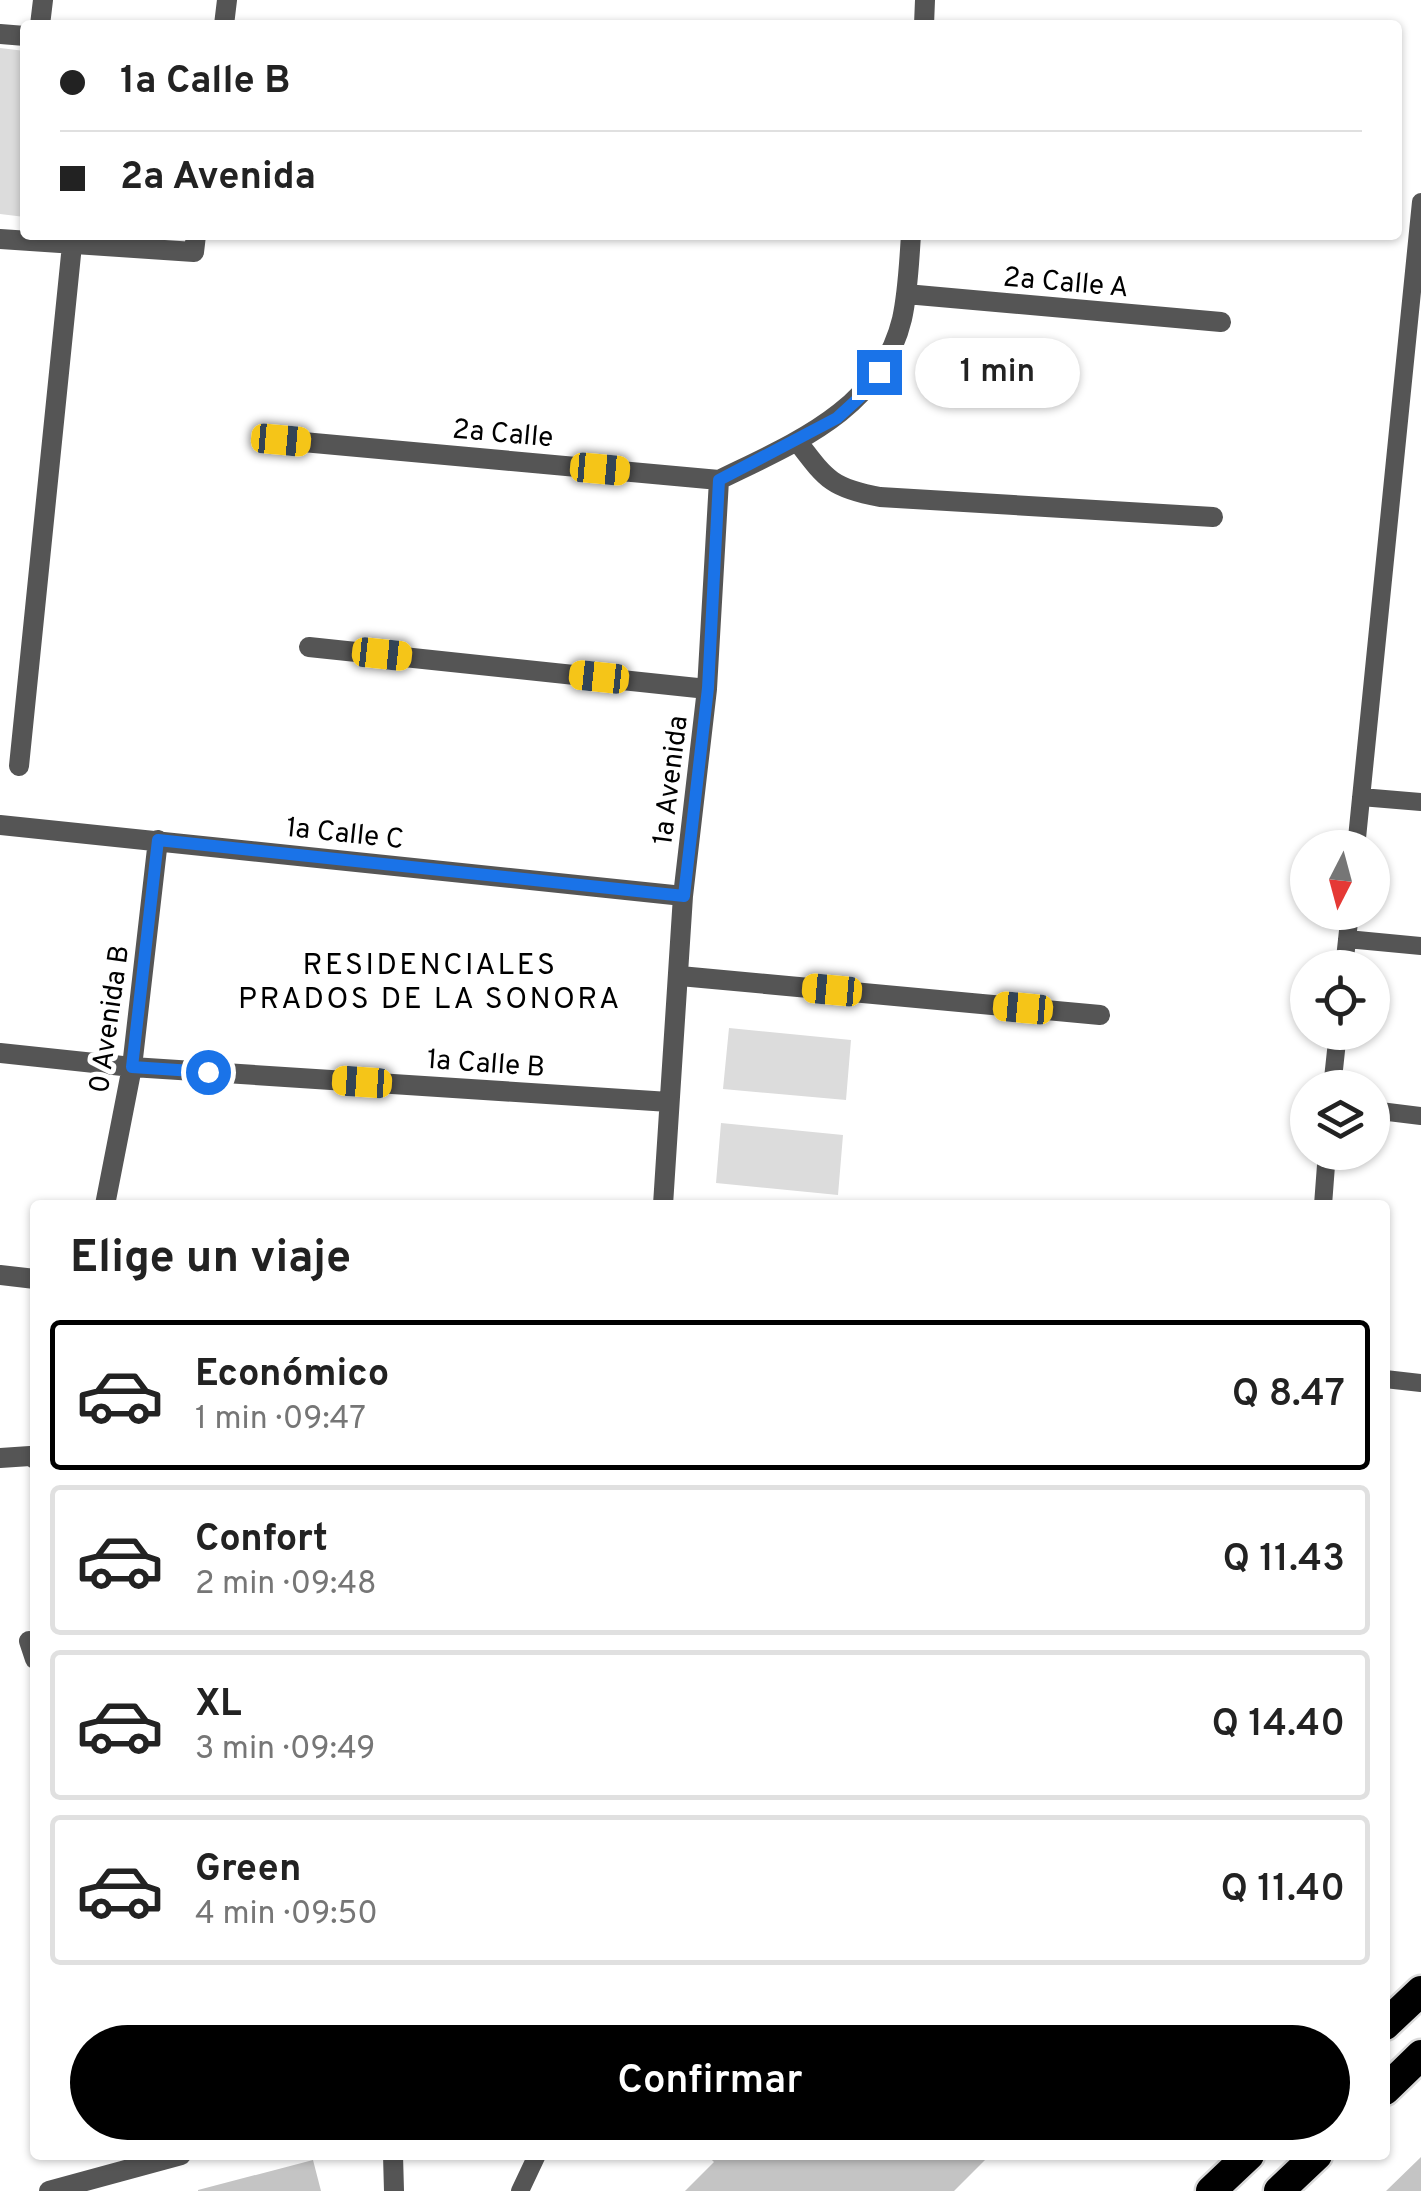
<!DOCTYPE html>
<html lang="es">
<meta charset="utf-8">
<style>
:root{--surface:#fff;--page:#f6f6f6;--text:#222;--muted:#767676;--line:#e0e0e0;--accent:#000}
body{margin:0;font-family:Overpass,sans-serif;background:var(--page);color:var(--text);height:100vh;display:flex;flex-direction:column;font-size:38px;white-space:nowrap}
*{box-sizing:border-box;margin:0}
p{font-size:32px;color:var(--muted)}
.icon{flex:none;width:55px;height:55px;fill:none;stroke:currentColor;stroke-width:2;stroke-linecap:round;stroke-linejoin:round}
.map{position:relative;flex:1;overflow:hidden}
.sheet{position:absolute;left:30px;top:1200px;width:1360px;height:960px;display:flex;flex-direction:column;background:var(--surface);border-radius:10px;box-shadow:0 2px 8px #0004}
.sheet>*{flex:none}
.hud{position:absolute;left:20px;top:20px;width:1382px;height:220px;border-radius:10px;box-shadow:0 2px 8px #0004;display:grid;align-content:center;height:220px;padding:0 40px;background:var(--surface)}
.needle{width:65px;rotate:186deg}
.tools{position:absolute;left:1290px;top:830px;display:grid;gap:20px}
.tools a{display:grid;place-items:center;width:100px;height:100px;border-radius:50%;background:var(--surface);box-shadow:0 2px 8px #0004;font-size:50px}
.end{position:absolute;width:45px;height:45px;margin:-22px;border:12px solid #1a73e8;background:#fff;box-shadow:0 0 0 5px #fff}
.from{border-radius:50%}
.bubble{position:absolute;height:70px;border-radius:35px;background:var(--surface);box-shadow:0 2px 8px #0004;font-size:32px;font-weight:600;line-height:70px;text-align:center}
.car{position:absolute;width:30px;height:60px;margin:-30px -15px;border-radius:12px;box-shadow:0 0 8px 2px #0007;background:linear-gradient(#f5c518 24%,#345 0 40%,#f5c518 0 76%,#345 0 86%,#f5c518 0)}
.hud b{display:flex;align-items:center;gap:35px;height:95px;font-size:38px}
.hud b+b{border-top:2px solid var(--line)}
.hud i{width:25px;height:25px;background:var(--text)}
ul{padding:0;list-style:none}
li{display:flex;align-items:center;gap:30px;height:150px;margin:0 20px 15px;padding:0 20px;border:5px solid var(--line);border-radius:10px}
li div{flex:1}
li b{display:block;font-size:38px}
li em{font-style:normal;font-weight:600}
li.current{border-color:var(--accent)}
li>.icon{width:90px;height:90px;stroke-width:1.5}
h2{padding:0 40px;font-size:45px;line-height:120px}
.button{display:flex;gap:20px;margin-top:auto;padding:20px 40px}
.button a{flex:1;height:115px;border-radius:60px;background:var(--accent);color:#fff;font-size:40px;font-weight:600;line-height:115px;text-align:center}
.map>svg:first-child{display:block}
</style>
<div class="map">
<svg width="1421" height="2191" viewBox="0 0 1421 2191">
<rect width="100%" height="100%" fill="#fff"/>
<path fill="#dcdcdc" d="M0,48L25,51V217L0,214Z
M729,1028L851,1040L846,1100L723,1089Z
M721,1123L843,1135L838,1195L716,1183Z"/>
<path fill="#c4c4c4" d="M707,2155H990L954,2191H685L714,2162Z
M1421,2157V2191H1386Z
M313,2160L321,2191H198V2190Z"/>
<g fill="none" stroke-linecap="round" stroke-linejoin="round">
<g stroke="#dbdbdb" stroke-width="35">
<path id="highway" d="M1385,2025L1421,1991
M1385,2090L1421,2055
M1211,2191L1249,2155
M1279,2191L1317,2155"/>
</g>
<path stroke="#555" stroke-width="18" d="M1361,797L1421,802
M1356,848L1421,202
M1347,939L1421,946
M1344,968L1350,912
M1332,1088L1338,1032
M1372,1110L1421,1116
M1323,1205L1327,1152
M1385,1379L1421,1383
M520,2191L537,2155"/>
<path stroke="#555" stroke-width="20" d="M40,25L43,0
M224,25L227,0
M924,25L925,0
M0,34L25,36
M0,239L194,252L196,235
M906,294L1221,322
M281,440L719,480
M797,441C826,479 831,488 880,497L1213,517
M719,480C794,443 880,410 902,319C908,292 909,263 911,235
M309,647L707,689
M19,766L73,235
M0,825L683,896
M680,976L1100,1015
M0,1053L132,1067L669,1102
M105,1205L132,1067L158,840
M663,1205L683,896L707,689L719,480
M0,1275L35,1279
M0,1458L30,1456L35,1459
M29,1641L35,1659
M393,2155L394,2191
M49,2191L181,2155"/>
<use href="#highway" stroke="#000" stroke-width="30"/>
</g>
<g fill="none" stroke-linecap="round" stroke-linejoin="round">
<path stroke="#1a73e8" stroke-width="12" d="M208,1072L132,1067L158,840L684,896L708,688L719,480L837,418L860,397L879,372"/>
</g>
<g text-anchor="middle" stroke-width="10" stroke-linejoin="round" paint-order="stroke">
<g font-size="28" fill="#000" stroke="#fff">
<text transform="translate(1066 281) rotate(5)" y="10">2a Calle A</text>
<text transform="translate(503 432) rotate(5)" y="10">2a Calle</text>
<text transform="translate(669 780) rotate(-83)" y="10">1a Avenida</text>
<text transform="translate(345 832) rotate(6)" y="10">1a Calle C</text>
<text transform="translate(108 1019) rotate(-82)" y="10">0 Avenida B</text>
<text transform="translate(486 1062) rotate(4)" y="10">1a Calle B</text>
</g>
<g font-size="30" letter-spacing="2.5" fill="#000" stroke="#fff">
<text x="430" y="974">RESIDENCIALES<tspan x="430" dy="34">PRADOS DE LA SONORA</tspan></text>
</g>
</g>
</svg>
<div class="tools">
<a><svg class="needle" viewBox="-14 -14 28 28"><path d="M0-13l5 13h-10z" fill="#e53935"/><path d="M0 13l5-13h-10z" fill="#767676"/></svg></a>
<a><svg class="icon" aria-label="locate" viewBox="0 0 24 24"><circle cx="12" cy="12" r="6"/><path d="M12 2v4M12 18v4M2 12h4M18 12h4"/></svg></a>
<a><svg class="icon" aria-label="layers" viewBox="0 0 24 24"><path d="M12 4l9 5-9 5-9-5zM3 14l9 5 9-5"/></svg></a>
</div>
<i class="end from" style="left:208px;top:1072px"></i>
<i class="end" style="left:879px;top:372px"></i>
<div class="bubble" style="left:915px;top:338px;width:165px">1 min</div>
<i class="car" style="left:281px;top:440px;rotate:95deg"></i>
<i class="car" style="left:600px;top:469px;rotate:95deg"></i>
<i class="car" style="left:382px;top:654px;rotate:96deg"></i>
<i class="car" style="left:599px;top:677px;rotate:276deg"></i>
<i class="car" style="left:832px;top:990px;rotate:275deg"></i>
<i class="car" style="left:1023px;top:1008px;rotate:275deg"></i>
<i class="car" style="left:362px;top:1082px;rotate:274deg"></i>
<div class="hud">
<b><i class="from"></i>1a Calle B</b>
<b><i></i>2a Avenida</b>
</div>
<section class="sheet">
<h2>Elige un viaje</h2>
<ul>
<li class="current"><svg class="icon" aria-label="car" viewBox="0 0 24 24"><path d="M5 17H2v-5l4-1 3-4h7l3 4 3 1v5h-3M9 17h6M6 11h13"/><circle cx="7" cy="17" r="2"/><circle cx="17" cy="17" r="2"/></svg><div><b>Económico</b><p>1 min · 09:47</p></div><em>Q 8.47</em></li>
<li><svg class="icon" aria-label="car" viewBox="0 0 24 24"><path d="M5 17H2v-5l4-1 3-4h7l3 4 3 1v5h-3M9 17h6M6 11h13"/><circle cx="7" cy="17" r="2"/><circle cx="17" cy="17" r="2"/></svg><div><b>Confort</b><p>2 min · 09:48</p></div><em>Q 11.43</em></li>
<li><svg class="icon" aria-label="car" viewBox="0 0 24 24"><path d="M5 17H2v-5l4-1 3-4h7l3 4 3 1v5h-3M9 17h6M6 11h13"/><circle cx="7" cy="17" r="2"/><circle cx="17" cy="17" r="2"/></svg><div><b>XL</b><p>3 min · 09:49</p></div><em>Q 14.40</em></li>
<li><svg class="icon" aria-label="car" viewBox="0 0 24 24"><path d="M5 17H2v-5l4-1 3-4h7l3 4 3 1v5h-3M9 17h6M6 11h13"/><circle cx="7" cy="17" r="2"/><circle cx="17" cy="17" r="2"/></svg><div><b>Green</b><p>4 min · 09:50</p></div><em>Q 11.40</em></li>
</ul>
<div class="button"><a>Confirmar</a></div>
</section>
</div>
